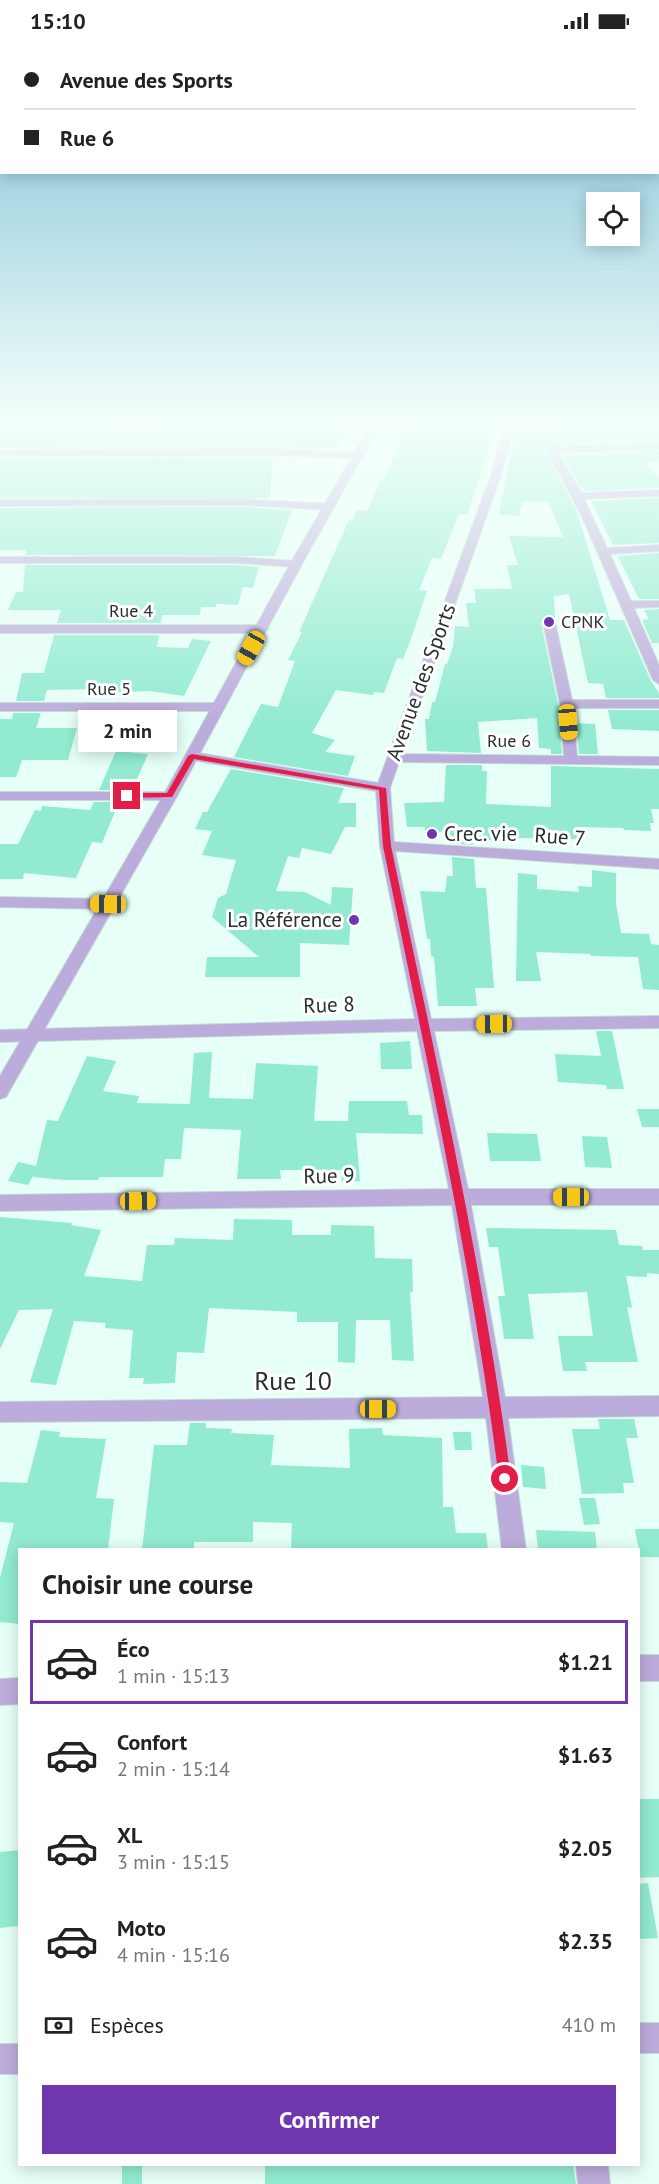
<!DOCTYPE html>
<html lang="fr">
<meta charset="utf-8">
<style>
:root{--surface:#fff;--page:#f2f2f2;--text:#222;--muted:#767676;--line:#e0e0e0;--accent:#6e37ae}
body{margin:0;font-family:"PT Sans",sans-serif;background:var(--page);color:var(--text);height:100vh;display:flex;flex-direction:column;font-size:22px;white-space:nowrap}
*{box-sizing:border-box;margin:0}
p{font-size:20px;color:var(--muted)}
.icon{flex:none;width:33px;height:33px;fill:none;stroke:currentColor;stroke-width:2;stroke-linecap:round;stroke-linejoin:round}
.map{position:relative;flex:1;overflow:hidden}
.side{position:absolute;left:18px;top:1506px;width:622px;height:618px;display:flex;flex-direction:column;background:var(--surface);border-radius:0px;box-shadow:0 3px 15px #0003}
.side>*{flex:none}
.hud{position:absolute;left:0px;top:0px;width:660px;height:132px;box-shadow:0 3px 15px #0003;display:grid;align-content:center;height:132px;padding:0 24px;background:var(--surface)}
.controls{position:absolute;left:586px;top:150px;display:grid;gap:12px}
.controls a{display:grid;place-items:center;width:54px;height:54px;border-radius:0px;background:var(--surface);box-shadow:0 3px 15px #0003;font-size:30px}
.end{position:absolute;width:27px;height:27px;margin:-14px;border:8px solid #e11d48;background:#fff;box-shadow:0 0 0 3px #fff}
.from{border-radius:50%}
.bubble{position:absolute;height:42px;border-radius:0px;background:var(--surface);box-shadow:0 3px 15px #0003;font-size:20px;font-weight:600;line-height:42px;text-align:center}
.car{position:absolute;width:18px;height:36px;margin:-18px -9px;border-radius:8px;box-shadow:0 0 4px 2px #0007;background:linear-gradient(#f5c518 24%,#345 0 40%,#f5c518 0 76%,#345 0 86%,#f5c518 0)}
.hud b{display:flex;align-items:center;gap:21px;height:57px;font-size:22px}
.hud b+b{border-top:2px solid var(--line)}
.hud i{width:15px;height:15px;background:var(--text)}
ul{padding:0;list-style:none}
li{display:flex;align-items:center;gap:18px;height:84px;margin:0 12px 9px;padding:0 12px;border:3px solid transparent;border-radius:0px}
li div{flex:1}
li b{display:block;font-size:22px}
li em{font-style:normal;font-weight:600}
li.selected{border-color:var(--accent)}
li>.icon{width:54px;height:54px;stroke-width:1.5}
h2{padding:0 24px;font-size:27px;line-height:72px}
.pay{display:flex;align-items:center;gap:15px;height:66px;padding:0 24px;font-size:22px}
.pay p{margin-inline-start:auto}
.action{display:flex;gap:12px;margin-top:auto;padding:12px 24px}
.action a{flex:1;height:69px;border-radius:0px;background:var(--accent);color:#fff;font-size:24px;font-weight:600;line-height:69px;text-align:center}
.status{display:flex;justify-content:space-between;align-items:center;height:42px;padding:0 30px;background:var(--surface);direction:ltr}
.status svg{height:16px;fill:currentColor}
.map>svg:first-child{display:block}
</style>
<div class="status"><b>15:10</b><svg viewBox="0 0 49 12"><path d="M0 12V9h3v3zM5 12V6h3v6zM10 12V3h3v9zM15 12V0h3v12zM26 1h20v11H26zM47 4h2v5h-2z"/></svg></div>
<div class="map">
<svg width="659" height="2142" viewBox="0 0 659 2142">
<rect width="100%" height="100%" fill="#e6fff7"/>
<path fill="#92ebd1" d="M0,381H118L114,391L159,390L160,383L347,381L336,407L275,405L0,406Z
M415,381H497L467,473L459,472L441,517L432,516L419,548L427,549L412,594L403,617L397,616L384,651L374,650L373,653L336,648L312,691L335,698L325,710L355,714L348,734L234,715L261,662L278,665L295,619L288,618L302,590H299L349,478L352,479L356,468L367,469L381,437H384L408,384L414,385Z
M517,381H531L577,470L610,578H624L651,639L659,651V656H606L603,642L588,641L569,552L554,554L555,577L548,574L541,580L558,662L562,712H551V707L539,706L537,676L478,680L481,711L427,709L425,677H429L432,660H435L445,622H447L453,605L455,584L469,585L466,561H476L474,547H512L507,523H518L509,494L563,495L548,459L522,460L519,474L499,473Z
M545,381H659V399L557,403Z
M659,409V420H646L659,437V446L585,449L584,446L581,447L563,413Z
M273,415L270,456H0V416Z
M659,456V501L613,503L591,459Z
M242,465L292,468L275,514L26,513V508H0V466Z
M659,511V557H639L618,514Z
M25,523H237L259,525L253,546L243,545L238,563L216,562V565H201L200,573H162L161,581H57L61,568H8L16,550H23Z
M659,567V601H652L642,578L649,577L644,568Z
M54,593H159L157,605L188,606L192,597L211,599L184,654L150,649L92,651L93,647L47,648L44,659H16L22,631H44Z
M608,668H659V689L612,687Z
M13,671H41L36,686H77L68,718H22L16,735H0V677H12Z
M576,681L595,682L598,712H579Z
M116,709L148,712L135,742L128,741L125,748H99Z
M446,723H482V729H487L486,762L551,765V724L659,727V767H651L654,781H650L651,789L624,788L623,786L576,785L578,797L516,796V800L473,797V803L451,801L448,800V790L425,789V785H407L404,761L444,760Z
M231,727L344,746L338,761H356V785H345L331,812L302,806L299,816L288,814L276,849L305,850L331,863L332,845L353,846L349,903L300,901V935H205L207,915H259L212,875L218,856L226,852L236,818L202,813L212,789L195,787L203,770H207Z
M94,760H119L102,801L92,800L76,836L24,831L23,837H0V802H18L35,768L41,769L42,764L90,768Z
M452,815L474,817L476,846H486L494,946H475L477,964H438L434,915L431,914L430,897H427L420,849L445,850L447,834H453Z
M592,828L616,831V861L621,891L649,892L651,902L659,903V948L643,947L638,915L591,914L590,912L536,910L541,939H516L518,831L537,833V847L579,850L578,844L592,845Z
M596,989H612L624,1047H607L606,1043L558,1040L555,1012L601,1014Z
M410,999L412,1027H381L380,1001Z
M212,1010L209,1056L253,1057L256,1021L318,1024L314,1079H348L349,1059H407L409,1073H422L423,1092L356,1091L360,1139L342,1140L341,1128H280L281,1137H237L241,1088L184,1086L181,1117H165L163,1135H99L98,1138H64L33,1135L34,1132L28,1143L8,1139L18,1120L36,1124L47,1078L58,1079L87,1014L116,1019L103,1049L139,1054L137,1061L190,1062L194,1011Z
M637,1067H659V1085H642Z
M487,1091L537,1092L541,1119H490Z
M582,1094L607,1095L612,1126L585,1125Z
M0,1175L72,1181L71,1183L101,1188L84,1234L142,1239L147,1203H174L175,1196L233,1198L234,1177L292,1178V1193H331V1183L374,1184L375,1216L412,1217L413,1250H410L414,1319L392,1318L390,1278H356L355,1321L338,1320V1280H297V1270L209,1266L204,1311L177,1310L175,1341L143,1342L144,1336H129L133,1288L105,1286L106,1281L74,1279L56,1343L30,1340L53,1267L19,1268L0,1307Z
M486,1186L616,1188L619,1203L642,1204L643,1208H659V1232L647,1231V1235L626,1234L632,1266L627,1265L638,1320H585L587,1329H563L558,1294H593L587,1250L528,1252L534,1297H504L498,1254H505L498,1205H489Z
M598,1377H634L638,1396H626L634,1441H623L624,1451L582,1452L572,1387H600Z
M190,1381H206V1386L232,1387L231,1391L274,1393L271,1423L350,1426L349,1387L382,1386L383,1393L442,1396L443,1465H453L456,1491H486L488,1508H291L292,1481L253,1480V1500H194V1508H142L154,1403H187Z
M41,1388L60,1390L59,1395L106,1397L96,1456L114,1457L108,1508H20V1582L0,1580V1536L14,1481L0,1480V1440L27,1441Z
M453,1390H471L472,1408H455Z
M521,1423L544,1425L546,1447L523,1445Z
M579,1456H595L600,1482L584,1483Z
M635,1487H659V1515H640Z
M536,1488L595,1490L597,1508H538Z
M639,1757H659V1835L639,1836Z
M20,1808L18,1884L0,1886V1810Z
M648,1841L658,1896L639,1897V1842Z
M122,2122H142V2142H122Z
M265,2122H573L576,2142H265Z"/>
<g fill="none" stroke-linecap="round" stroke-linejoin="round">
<g stroke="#c4dad3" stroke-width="2">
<path id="minor" d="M505,381H515L501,433L402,712L564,714L560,662L543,580L549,576L555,580L572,658H659V666H573L577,714L659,715V723L399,720L390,746L394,800L659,817V827L395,809L431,977L659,974V986L434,989L468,1147H659V1163H471L505,1355L659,1354V1374L508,1376L526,1508H502L486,1376L0,1380V1360L483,1355L452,1163L0,1169V1153L449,1147L417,989L0,1000V988L415,977L380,804L376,749L192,718L185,714L192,710L378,741L491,433Z
M533,381H542L556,405L659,401V407L559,411L581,451L659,448V454L584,457L607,506L659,503V509L610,512L631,559H659V565L634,566L659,623V642L653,638L582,475Z
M275,407L359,411L364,414L359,417L275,413L0,414V408Z
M242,457L330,462L335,465L330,468L242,463L0,464V458Z
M0,515H237L296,519L302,522L296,525L237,521H0Z
M0,583H262L268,587L262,591H0Z
M0,661H219L225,665L219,669H0Z
M0,750H170L177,754L170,758H0Z
M0,855L108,857L116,862L108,867L0,865Z
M639,1613H659V1639H639Z
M20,1636V1662L0,1663V1637Z
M639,1981H659V2011H639Z
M0,2002H20V2032H0Z
M576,2122H608L610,2142H578Z"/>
</g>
<g stroke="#c4dad3" stroke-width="2">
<path id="tertiary" d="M372,381H381L302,522L177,754L6,1055L0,1057V1034L163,754L290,522Z"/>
</g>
<use href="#minor" fill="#bcacdb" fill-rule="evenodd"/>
<use href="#tertiary" fill="#bcacdb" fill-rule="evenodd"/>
</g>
<linearGradient id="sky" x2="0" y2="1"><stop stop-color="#7bbfd5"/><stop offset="0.56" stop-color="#f4fffb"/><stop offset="1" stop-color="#f4fffb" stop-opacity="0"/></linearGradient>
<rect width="659" height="681" fill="url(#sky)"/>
<path fill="#e11d48" d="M192,712L386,746L391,804C435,1014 483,1224 511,1437L509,1441L505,1443L499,1437C472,1224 426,1014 383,804L379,748L194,717L172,755L127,756L124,754L127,751H167L188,714Z"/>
<g fill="#6e37ae" stroke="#fff" stroke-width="2">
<circle cx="549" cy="580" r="6"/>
<circle cx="432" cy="792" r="6"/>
<circle cx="354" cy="878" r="6"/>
</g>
<g text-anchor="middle" stroke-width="6" stroke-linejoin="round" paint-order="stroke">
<g font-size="18" fill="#27302d" stroke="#fff">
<text x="131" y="575">Rue 4</text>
<text x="109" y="653">Rue 5</text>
<text x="509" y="705">Rue 6</text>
</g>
<g font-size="18" fill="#27302d" stroke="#fff" text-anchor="start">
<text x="561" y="586">CPNK</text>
</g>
<g font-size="21" fill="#27302d" stroke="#fff">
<text transform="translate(421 640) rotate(-70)" y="7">Avenue des Sports</text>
<text transform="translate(560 795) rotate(4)" y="7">Rue 7</text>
<text transform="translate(329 963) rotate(-2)" y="7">Rue 8</text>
<text transform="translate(329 1134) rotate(-1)" y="7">Rue 9</text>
</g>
<g font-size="21" fill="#27302d" stroke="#fff" text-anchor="start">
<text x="444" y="799">Crec. vie</text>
<text x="342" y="885" text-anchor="end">La Référence</text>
</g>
<g font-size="26" fill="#27302d" stroke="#fff">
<text x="293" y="1348">Rue 10</text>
</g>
</g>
</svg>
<div class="controls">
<a><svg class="icon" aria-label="locate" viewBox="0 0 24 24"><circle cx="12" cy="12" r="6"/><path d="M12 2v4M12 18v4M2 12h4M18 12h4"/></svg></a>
</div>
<i class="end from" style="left:505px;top:1437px"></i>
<i class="end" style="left:127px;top:754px"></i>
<div class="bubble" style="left:78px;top:668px;width:99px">2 min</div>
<i class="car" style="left:251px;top:606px;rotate:209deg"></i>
<i class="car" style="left:568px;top:680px;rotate:175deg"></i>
<i class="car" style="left:108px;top:862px;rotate:271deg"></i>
<i class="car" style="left:494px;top:982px;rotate:269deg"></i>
<i class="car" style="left:571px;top:1155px;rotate:270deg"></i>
<i class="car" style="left:138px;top:1159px;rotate:89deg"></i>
<i class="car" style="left:378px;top:1367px;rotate:90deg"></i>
<div class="hud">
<b><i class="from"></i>Avenue des Sports</b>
<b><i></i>Rue 6</b>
</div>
<section class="side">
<h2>Choisir une course</h2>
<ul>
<li class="selected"><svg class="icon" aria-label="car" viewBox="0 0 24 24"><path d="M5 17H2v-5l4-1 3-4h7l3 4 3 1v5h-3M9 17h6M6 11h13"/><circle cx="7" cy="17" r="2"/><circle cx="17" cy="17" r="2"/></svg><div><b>Éco</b><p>1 min · 15:13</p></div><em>$1.21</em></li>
<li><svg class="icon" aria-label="car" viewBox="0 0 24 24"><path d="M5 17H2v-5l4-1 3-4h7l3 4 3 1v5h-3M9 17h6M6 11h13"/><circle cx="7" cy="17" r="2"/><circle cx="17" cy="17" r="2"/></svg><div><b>Confort</b><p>2 min · 15:14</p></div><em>$1.63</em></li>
<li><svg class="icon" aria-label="car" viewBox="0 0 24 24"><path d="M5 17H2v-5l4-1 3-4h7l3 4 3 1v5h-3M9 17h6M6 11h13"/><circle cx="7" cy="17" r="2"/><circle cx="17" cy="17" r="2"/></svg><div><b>XL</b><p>3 min · 15:15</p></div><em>$2.05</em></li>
<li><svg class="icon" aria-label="car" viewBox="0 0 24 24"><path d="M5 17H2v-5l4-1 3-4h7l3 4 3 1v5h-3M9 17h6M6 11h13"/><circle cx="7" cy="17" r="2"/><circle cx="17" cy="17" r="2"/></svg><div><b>Moto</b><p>4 min · 15:16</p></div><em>$2.35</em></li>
</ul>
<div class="pay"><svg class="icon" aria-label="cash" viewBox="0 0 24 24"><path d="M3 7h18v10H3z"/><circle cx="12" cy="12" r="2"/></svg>Espèces<p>410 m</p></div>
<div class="action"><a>Confirmer</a></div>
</section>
</div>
